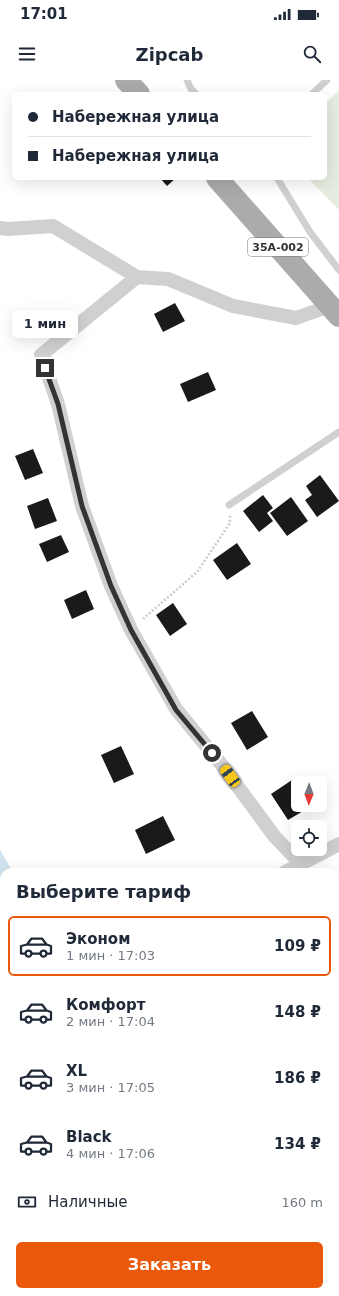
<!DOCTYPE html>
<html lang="ru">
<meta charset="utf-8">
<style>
:root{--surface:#fff;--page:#f6f6f7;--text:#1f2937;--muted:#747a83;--line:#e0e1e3;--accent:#ea580c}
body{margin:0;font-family:"DejaVu Sans",sans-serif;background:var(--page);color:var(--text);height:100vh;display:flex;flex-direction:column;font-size:15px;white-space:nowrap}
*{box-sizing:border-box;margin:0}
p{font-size:13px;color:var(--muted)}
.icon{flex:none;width:22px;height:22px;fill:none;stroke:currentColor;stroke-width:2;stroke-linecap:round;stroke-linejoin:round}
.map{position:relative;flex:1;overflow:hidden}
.details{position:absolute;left:0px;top:788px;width:339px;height:428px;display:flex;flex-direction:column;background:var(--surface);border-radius:12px 12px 0 0;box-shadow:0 4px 16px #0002}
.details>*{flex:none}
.top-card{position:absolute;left:12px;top:12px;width:315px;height:88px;border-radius:6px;box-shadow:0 4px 16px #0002;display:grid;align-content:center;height:88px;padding:0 16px;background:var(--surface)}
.needle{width:26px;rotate:181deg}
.buttons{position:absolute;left:291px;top:696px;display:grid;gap:8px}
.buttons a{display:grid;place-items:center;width:36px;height:36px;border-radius:6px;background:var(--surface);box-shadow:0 4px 16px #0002;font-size:20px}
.end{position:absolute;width:18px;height:18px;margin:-9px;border:5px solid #333;background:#fff;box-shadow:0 0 0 2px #fff}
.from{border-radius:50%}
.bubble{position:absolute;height:28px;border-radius:6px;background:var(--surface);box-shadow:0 4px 16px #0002;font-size:13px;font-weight:600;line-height:28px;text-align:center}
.car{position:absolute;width:12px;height:24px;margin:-12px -6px;border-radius:5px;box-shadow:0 0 3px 1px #0007;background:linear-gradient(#f5c518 24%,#345 0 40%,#f5c518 0 76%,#345 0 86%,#f5c518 0)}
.top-card b{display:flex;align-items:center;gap:14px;height:38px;font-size:15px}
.top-card b+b{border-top:1px solid var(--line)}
.top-card i{width:10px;height:10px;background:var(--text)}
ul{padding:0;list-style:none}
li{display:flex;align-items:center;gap:12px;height:60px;margin:0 8px 6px;padding:0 8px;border:2px solid transparent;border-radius:6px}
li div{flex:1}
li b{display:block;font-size:15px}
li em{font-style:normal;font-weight:600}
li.active{border-color:var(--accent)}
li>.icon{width:36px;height:36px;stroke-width:1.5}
h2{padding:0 16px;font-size:18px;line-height:48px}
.pay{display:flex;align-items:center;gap:10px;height:44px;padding:0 16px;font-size:15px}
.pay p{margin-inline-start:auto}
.action{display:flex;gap:8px;margin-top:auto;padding:8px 16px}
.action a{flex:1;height:46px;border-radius:6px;background:var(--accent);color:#fff;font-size:16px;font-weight:600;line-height:46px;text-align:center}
.status{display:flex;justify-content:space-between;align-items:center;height:28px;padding:0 20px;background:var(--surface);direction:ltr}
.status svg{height:11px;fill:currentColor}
header{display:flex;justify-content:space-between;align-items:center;height:52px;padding:0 16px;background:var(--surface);font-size:18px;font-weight:600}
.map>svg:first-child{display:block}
</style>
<div class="status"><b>17:01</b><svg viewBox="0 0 49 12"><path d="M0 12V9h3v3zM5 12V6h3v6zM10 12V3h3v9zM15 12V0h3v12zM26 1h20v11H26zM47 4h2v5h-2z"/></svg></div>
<header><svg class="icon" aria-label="menu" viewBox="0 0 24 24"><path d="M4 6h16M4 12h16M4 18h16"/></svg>Zipcab<svg class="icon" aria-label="search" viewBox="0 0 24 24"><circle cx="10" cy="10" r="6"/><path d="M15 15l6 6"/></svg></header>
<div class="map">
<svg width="339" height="1216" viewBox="0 0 339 1216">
<rect width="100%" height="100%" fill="#fff"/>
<path fill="#e6ecdf" d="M339,10V130L308,98H325V24Z"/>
<path fill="#cfe2ee" d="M0,770L13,792H4V1212H315L316,1216H0Z"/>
<path fill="#1a1a1a" d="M160,98H176L167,106Z
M175,223L185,241L163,252L154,234Z
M208,292L216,310L188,322L180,304Z
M33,369L43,393L25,400L15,376Z
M320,395L339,421L317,437L305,420L312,415L306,406Z
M263,415L273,428L267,433L273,441L259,452L243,431Z
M291,417L308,441L287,456L270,433Z
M48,418L57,441L35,449L27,426Z
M61,455L69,472L47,482L39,464Z
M237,463L251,484L227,500L213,480Z
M86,510L94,529L72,539L64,520Z
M173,523L187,544L170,556L156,535Z
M252,631L268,657L247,670L231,643Z
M121,666L134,694L114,703L101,675Z
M292,700L298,709V725H309L310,727L288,740L271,714Z
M163,736L175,760L146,774L135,750Z
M335,806L339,813V824L335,826Z"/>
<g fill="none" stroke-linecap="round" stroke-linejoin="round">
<path stroke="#cdcdcd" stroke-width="2.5" stroke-dasharray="2 2" stroke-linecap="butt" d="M143,539L197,492L230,443V435"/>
<path stroke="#d0d0d0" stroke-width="7" d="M187,0L191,9L196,14
M312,14L327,0
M277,98L310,152L339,190
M229,425L339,352"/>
<path stroke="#d0d0d0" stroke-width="14" d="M0,148L8,149L53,146L137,197
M301,784L339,764
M285,792L301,784L275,757L221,684L176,629L131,550L111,506L82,426L58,324L41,275L137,197L168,199L233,226L296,238L330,226"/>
<path stroke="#ababab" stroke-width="22" d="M126,0L139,14
M217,98L339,236"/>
</g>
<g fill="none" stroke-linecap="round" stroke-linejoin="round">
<path stroke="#333" stroke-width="5" d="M45,288L58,324L82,426L111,506L131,550L176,630L212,673"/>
</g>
<g text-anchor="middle" stroke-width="4" stroke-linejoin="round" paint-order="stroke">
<rect fill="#fff" stroke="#707070" stroke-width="1" x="248" y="158" width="60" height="18" rx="3"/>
<g font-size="11" font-weight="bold" fill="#333">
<text x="278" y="171">35А-002</text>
</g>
</g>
</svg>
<div class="buttons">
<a><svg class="needle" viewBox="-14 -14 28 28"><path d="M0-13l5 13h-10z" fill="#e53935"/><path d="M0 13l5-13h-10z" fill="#747a83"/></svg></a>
<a><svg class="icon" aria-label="locate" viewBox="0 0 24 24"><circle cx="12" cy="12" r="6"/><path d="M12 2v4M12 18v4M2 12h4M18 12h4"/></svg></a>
</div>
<i class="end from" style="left:212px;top:673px"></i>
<i class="end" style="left:45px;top:288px"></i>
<div class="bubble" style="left:12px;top:230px;width:66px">1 мин</div>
<i class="car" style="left:230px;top:696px;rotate:324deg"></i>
<div class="top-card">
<b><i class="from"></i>Набережная улица</b>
<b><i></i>Набережная улица</b>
</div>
<section class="details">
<h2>Выберите тариф</h2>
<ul>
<li class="active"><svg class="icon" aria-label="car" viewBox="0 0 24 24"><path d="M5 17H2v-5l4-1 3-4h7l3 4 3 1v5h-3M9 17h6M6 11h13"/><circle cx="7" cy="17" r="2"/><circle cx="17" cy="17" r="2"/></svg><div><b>Эконом</b><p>1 мин · 17:03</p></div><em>109 ₽</em></li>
<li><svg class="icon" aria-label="car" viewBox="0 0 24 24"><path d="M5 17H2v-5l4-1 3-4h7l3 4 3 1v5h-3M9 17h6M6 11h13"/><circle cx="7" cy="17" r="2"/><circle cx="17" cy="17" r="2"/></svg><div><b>Комфорт</b><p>2 мин · 17:04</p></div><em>148 ₽</em></li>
<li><svg class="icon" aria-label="car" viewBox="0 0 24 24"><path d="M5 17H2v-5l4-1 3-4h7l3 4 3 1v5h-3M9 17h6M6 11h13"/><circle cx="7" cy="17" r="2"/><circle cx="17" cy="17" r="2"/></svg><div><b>XL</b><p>3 мин · 17:05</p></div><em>186 ₽</em></li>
<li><svg class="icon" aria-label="car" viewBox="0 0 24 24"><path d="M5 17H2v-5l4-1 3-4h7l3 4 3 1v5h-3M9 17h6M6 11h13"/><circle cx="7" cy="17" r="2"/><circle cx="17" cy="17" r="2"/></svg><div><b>Black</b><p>4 мин · 17:06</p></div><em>134 ₽</em></li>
</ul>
<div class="pay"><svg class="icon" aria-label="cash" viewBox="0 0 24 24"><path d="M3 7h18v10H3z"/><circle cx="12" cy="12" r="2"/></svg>Наличные<p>160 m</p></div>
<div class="action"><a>Заказать</a></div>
</section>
</div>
